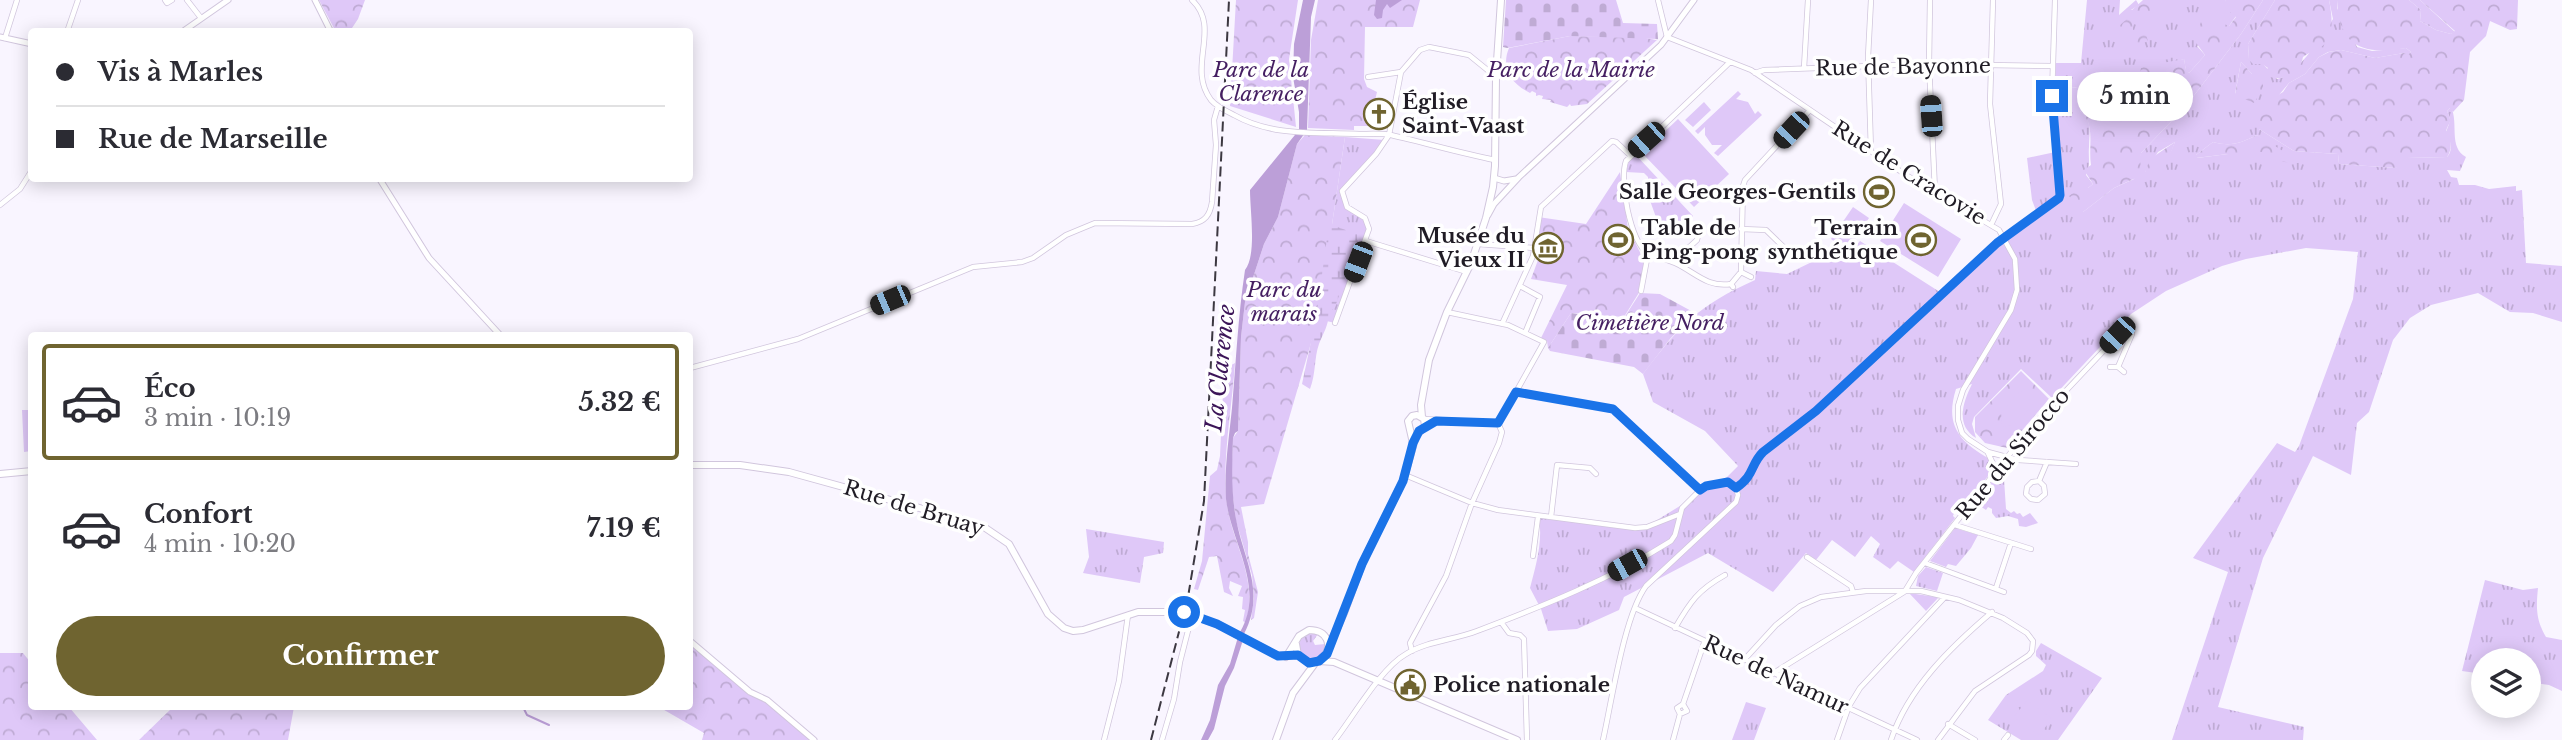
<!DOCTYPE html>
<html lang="fr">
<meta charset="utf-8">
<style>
:root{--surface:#fff;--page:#f7f7f7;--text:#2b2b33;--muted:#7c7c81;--line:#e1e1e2;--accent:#6f6430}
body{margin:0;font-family:"Libre Baskerville",serif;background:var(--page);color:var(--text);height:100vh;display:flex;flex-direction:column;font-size:26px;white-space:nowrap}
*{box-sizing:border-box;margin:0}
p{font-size:23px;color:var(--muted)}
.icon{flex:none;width:38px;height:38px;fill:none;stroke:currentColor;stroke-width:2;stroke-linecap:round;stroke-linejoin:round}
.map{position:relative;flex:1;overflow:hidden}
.side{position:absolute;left:28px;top:332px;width:665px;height:378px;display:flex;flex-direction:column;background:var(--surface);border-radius:7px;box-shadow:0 4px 18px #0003}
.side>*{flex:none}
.hud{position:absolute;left:28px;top:28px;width:665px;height:154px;border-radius:7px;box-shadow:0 4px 18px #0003;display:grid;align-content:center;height:154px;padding:0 28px;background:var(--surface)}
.controls{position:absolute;left:2471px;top:648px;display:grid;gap:14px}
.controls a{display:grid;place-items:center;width:70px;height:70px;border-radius:50%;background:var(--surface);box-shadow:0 4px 18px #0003;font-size:35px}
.end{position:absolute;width:32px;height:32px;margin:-16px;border:9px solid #1a73e8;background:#fff;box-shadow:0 0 0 4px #fff}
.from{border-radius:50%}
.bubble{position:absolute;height:49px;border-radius:24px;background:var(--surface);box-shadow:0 4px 18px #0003;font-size:23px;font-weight:700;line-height:49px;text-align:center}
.car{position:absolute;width:21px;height:42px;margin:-21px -10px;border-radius:9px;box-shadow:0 0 5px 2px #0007;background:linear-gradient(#222 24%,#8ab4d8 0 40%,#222 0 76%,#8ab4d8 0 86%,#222 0)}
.hud b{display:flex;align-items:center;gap:24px;height:66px;font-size:26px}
.hud b+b{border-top:2px solid var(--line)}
.hud i{width:18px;height:18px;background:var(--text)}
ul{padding:12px 0 0;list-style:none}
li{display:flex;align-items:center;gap:21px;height:116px;margin:0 14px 10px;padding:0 14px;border:4px solid transparent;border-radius:7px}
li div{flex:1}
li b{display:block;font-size:26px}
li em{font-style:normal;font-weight:700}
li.selected{border-color:var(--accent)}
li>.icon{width:63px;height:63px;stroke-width:1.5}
.action{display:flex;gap:14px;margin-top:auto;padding:14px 28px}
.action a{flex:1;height:80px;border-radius:42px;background:var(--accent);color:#fff;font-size:28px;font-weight:700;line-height:80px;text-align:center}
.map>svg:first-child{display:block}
</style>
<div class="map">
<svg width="2562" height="740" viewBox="0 0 2562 740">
<defs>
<pattern id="grass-tufts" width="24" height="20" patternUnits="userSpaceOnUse" patternTransform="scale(1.75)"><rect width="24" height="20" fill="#dfc8f8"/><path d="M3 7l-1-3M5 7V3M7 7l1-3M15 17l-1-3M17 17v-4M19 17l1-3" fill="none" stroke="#bfabd4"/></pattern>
<pattern id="forest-crowns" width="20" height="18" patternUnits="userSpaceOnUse" patternTransform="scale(1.75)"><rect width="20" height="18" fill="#dfc8f8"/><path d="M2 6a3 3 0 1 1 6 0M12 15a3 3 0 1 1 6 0" fill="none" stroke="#bfabd4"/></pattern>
<pattern id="wetland-marsh" width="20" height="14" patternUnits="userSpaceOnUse" patternTransform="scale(1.75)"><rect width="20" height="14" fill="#dfc8f8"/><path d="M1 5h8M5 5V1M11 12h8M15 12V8" fill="none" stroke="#bfabd4"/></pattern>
<pattern id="cemetery-stones" width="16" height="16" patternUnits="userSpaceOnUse" patternTransform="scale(1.75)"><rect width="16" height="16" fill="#dfc8f8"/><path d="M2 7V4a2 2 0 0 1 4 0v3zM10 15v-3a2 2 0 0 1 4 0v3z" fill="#bfabd4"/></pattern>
</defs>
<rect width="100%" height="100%" fill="#f9f5ff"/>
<path fill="url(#grass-tufts)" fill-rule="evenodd" d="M2087,0H2120L2119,15L2136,0L2139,5L2131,10L2166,9V0H2225L2236,16L2229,26L2197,46L2205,55L2189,73L2186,71L2184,59L2140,73L2120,84H2111L2088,92L2084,80H2055L2056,63H2081Z
M2263,0H2275L2248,44L2249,59L2262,63L2277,79C2296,77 2322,36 2333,19L2329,0H2337V8L2357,47L2372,51L2406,48L2411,52L2408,56L2404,53L2375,58L2341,50L2328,52L2319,57L2305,74L2289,83L2278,96L2259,129L2294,151L2338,154L2339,164L2396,168L2406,158L2447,157C2454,150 2450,139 2446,132C2449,123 2452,121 2447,111L2451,107C2459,124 2448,147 2466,157L2460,171L2447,170L2451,177L2457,178L2459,185H2475L2489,189L2516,186V191L2522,190L2526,263L2562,266V322L2533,313L2510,312L2478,293L2431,305L2410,318L2393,340L2369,412L2357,423L2351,475L2313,456L2263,558L2218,707L2304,727L2303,740H2172L2228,572L2193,558L2277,443L2295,452L2299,446L2353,299L2358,252L2306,248L2246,259L2222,266L2166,291L2131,314L2052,398L2021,369L1974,417L1972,424L1976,438C1955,425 1963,402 1972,384L1956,389C1945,424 1958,441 1988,458L1992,471L1963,508L1958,502L1953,516L1955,518L1914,572L1898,561L1890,569L1873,557L1880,544L1871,536L1855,557L1832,540L1816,560L1806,553L1773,592L1708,553L1624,597L1619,610L1577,629L1548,631L1541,609L1530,588C1536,565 1544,538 1538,515L1640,527L1649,525L1727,477L1738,466L1705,431L1653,402L1643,374C1679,326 1699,305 1755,280L1756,271L1787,274L1818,259L1843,261L1860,241L1943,294L2001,241L2038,216L2032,200L2027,158L2060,151L2056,85L2078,88L2081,95L2080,111C2093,121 2089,132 2089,147C2088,158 2091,164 2086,175L2093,184L2088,188L2083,212L2114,188L2134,179L2141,153L2186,106L2241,34ZM2241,62L2252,74L2235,94ZM2257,135L2282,155H2303L2269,160V152H2249V160L2228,154L2197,158L2196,155L2213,142C2231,147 2241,143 2257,135ZM2175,142L2167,160L2145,172L2158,152Z
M2409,0H2420L2455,32L2451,34L2436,30L2420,21L2421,10Z
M1345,137L1385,140L1376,154L1345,186L1343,202L1365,218L1369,229L1335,323L1318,319Z
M1635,154L1693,216L1684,227L1663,236L1662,234L1648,195V177L1644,173L1626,172L1629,161Z
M2006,464L2011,465L2000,477L2004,479L2006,509L2011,513L2014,511L2017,514L2020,513L2023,517L2030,513L2038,523L2026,527L2019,526L2018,519L2008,516L1996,518L1992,513V509L1988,507L1986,510L1980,506L1983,501L1979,498Z
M1955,528L1978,535L1971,548L1956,566L1948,564L1946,567L1930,561Z
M1086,529L1164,542L1163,553L1144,557L1140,583L1083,573L1089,557Z
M1926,567L1943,573L1937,591L1916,586L1918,576Z
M2485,580L2523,590L2538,588C2536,608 2536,620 2546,637L2562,640V691L2549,685L2529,682V660H2483V674L2462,671Z
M1909,593L1936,597L1938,598L1926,611Z
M1310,633L1318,634L1313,641L1315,645L1325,644L1324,652L1314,659L1306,658L1300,652V640Z
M2041,643L2102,678L2058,740H2021L1988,720L2006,695L2043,671L2046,665L2036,656V651Z
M1746,702L1766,708L1754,740H1732Z"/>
<path fill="url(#forest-crowns)" d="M319,0H365L358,19L350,31L336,32Z
M1236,0H1298L1289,59L1296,127L1230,106Z
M1318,0H1420L1413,27H1365L1364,79L1367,87L1377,92L1371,117L1372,126H1354V130L1308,128L1311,40Z
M2143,0H2166V9L2163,12L2135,18L2131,11Z
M2225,0H2263L2241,34L2186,106L2141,153L2140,176L2114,188L2083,212L2069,196L2081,187L2088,188L2093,184L2084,170L2091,165C2088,146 2096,124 2080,111L2081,95L2078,88L2056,85L2055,80H2084L2089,92C2103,83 2118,85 2133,79V75L2140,73L2141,68L2146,66L2184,59L2186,70L2189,73L2205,55L2194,40L2201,22L2217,21L2229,26L2236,17L2229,11Z
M2275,0H2329C2332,15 2336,40 2318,49C2312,52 2308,53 2303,57C2300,73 2285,81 2270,77L2265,71L2268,68L2262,64H2253L2249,60L2248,44Z
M2337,0H2409L2421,10L2420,21L2436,30L2451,34L2455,31L2420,0H2518L2517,29L2510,30L2490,21L2486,36L2470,52L2464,100L2453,112L2450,108L2447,111C2453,124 2449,121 2446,131L2449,133C2451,141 2452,151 2447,157L2407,158L2404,166L2396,168L2339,164L2338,154L2294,151L2259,129L2256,107L2271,95H2278L2283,92L2289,83L2305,74L2319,57L2329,52L2341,50L2375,58L2404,53L2408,55L2411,52L2406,48C2364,55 2339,48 2337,0Z
M2128,18L2133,21V32L2146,35L2148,41C2138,47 2126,44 2117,47L2119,26Z
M1570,36L1641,37L1656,40L1658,39L1587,104L1571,106L1570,104L1567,107L1550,102L1551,100L1542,99L1543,96L1539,95L1536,96V93L1532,91L1530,93C1510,83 1501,67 1509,48Z
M2241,62L2252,74L2263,81V88L2254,103L2235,95Z
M1305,135L1345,137L1318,319L1264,504L1241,507L1248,542V554L1258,592L1254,618L1251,620L1254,598L1252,575L1236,521L1231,482L1233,438L1238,431L1241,337L1245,302L1264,244L1278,217L1297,144Z
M2257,135L2283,151L2282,155H2303L2306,157V160L2298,163L2269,161L2268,152H2249V160L2228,162V154L2196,158V155L2213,142C2231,147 2241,143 2257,135Z
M2175,142L2165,168L2147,175L2145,172L2150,159Z
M1620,172L1628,229L1643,258L1644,271L1640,291L1624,317L1571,313L1548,348L1547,341L1541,338L1567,285L1531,279L1538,260V217L1586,224Z
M1235,363C1232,407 1223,453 1226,497C1230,542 1259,575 1246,623L1243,621L1245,610L1242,609L1243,597L1238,596L1242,586L1230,581L1229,588L1233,596L1224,592L1217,556L1209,557L1198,590L1194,589L1202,561L1210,476L1217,470L1220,456L1224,369Z
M2021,371L2049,399L2007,448L1985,443L1975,432V417Z
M690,641L750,692L767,700L814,740H702L704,733L659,707H690Z
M0,653H23L31,663L32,707H69L97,740H0Z
M173,707H294L288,740H139Z"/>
<path fill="url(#wetland-marsh)" d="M1329,224L1357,234L1358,241L1335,307L1329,313C1328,327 1324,331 1319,344C1314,358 1316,374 1310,389L1302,384L1316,318Z"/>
<path fill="url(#cemetery-stones)" d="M1506,0H1616L1623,23L1657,24L1658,39L1570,36L1507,48L1503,47Z
M1640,293L1660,294L1695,313L1670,339L1643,374L1634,367L1550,351L1548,348L1571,313L1622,321Z"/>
<path fill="#dfc8f8" d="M1738,91L1741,94L1736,99L1748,102L1755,114L1758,111L1762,115L1718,156L1714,153L1722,145H1712L1705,135V127L1698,134L1695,131Z
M1704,102L1711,110L1693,127L1685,120Z
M1678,119L1729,174L1694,207L1642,153Z
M1904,203L1961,239L1938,277L1880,241Z
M1853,207L1869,218L1847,251L1831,239Z
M2020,391L2031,400L2033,404C2023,415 2017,428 2002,426L2001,412Z
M22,410H31V451L24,452Z
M2027,700L2052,719L2039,735L2014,717Z"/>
<path fill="#bc9fd8" d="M1303,0H1315L1311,17L1307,130L1297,144L1278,217L1264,244L1245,302L1241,337L1238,431L1235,433L1233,438C1232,466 1231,492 1236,519C1244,561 1266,591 1244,634L1240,632C1266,588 1231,543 1226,499C1224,469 1229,438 1232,408C1236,362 1238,316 1245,270C1257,255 1250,211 1250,190L1299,130V112L1293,77L1294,44Z
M1376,0H1402L1390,8L1387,4L1383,10L1382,18L1377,19L1374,15Z
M1238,637L1243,640L1234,668L1225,686L1214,729L1208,740H1201L1210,720L1218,685L1230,664Z"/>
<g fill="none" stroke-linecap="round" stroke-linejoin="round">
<path stroke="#bc9fd8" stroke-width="2" d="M523,707L527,715L549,725"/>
<g stroke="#d1c6dd" stroke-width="6">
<path id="minor" d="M165,0L167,3L172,0
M187,0L201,18
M1192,0C1222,28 1186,67 1211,100C1217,107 1226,111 1234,115C1273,137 1316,132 1359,134C1369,134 1381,133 1391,135C1426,143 1460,153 1495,160
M1658,0L1667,37L1751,70L1906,175L1999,230L2015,259L2017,290L2011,310L1963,390L1958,406V420L1962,433L1968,439L1988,452L2018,460L2076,464
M1930,0L1929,64L1935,191
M67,32L78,0
M5,38L17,0
M1804,68L1808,0
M1755,73L1764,70L1923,64L2052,66
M1368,77L1401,72
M1871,151L1868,57L1871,0
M0,205L20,189L32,170
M1991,225L2001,204L1990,104L1993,0
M1741,229L1766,230L1795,258
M1366,241L1467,272
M1478,244L1534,248
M1648,254C1657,257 1666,259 1675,263C1695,272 1707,288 1731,284
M1673,262L1697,240L1699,231
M1741,272L1743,186L1745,180L1810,110
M1520,286L1540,297L1525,333
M1733,287L1731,284L1741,272L1751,277
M1641,291L1648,254C1630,240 1619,182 1626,161L1730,62
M1447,312L1508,325L1544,342L1516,392
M1335,323L1369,229L1365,218L1347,207L1342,191L1376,154L1389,135L1401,72L1420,50L1429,47L1469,55L1496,77
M1502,324L1533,256L1541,207L1612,141L1616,142L1630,155
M2110,367H2118
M690,368L798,339L973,267L1022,262L1033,258L1066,235L1095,223L1192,224C1205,222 1210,215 1212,202L1216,145L1214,120L1218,106
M1424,419L1498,423L1516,392L1613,409L1700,490
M1988,453L1996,470
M1405,475L1472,503L1498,510L1635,528L1647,527L1680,514
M2039,481L2032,482L2027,487L2026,494L2031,499L2038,500L2045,494L2044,486L2039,481L2047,462
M1736,488C1755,475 1750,465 1763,452L1816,411L1997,243L2059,198L2052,96L2055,0
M1551,517L1557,465L1590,468L1596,474
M1955,525L2031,549
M1533,556L1538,517
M1807,557L1851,586L1853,592
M1925,563L2004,592
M1996,588L2011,543
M1905,591L1916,573L2027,432L2127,326L2132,330V334L2118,367L2124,372
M1635,608L1917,740
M1501,622L1509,633L1520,635L1524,639L1527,740
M1675,628C1690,602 1698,590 1725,575
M1412,651L1410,643L1446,576L1472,503L1499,443L1502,432L1498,423
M1744,660L1776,625L1800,606L1821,597L1866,591H1921L1959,600L2003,618L2027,633L2033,641L2032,651L2029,655L1975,691L1938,740
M1772,674L1904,592
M1680,714L1687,711L1683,704
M1948,724L1975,740
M1104,740L1119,681L1128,615
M1162,740L1174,699L1180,662L1192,615
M1335,740C1353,717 1381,668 1406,654C1427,641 1454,640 1477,631C1543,606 1611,579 1671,541L1675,535L1682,508L1700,490L1706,486L1728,482L1736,488
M1603,740C1612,700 1624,616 1646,586L1736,502L1738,495L1736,488
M1673,740L1680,714L1677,708L1683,704L1704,643
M1837,740L1849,706L1860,688L1945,597
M1891,740C1908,688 1952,646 1992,612
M2004,740L2008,735"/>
</g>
<g stroke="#d1c6dd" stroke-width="7">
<path id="tertiary" d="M315,0L331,32
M182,32L228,0
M0,37L32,44
M379,178L429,258L501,336
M1494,178L1504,181L1516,179
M1488,215L1494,204L1519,177L1661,45L1694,0
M690,641L750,692L767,700L814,740"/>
</g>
<g stroke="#d1c6dd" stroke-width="8">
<path id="secondary" d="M1422,417L1421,405L1429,360L1447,312L1471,263L1486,218L1493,187L1495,166L1496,77L1501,0
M690,465H740L789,472L981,525L1009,544L1048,614L1064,628L1073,631L1083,630L1138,612H1181L1217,624L1278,656L1298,655
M0,474L32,471
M1329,646L1344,613L1362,564L1403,481L1416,436L1425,426L1424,419L1417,415L1412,416L1408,421L1413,443
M1286,657L1299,636L1309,630C1327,630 1334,645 1322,659L1309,663L1298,655L1296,644
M1319,661L1334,662L1517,740
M1276,740L1293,693L1316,662"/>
</g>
<use href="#minor" stroke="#fff" stroke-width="4.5"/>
<use href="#tertiary" stroke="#fff" stroke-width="5"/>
<use href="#secondary" stroke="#fff" stroke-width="6"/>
<path stroke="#3c3841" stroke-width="2" stroke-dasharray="10 5" stroke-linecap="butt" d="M1151,740L1188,597L1204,501L1229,0"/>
</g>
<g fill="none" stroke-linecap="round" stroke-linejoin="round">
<path stroke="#1a73e8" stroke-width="9" d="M1184,612L1217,624L1278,656L1298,655L1309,663L1319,661L1327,654L1362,564L1403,481L1413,443L1419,431L1436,421L1498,423L1516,392L1613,409L1700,490L1706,486L1728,482L1736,488C1755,475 1750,465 1763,452L1816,411L1997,243L2059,198L2060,195L2052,96"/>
</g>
<defs>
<g id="church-ring" transform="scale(1.575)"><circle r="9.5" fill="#fff" stroke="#6f6430" stroke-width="1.5"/><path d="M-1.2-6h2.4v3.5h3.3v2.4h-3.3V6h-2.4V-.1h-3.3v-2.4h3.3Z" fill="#6f6430"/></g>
<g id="stadium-ring" transform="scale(1.575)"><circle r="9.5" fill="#fff" stroke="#6f6430" stroke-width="1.5"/><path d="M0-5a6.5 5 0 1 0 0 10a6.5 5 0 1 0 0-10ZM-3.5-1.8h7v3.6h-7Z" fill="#6f6430"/></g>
<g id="museum-ring" transform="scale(1.575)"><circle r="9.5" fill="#fff" stroke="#6f6430" stroke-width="1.5"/><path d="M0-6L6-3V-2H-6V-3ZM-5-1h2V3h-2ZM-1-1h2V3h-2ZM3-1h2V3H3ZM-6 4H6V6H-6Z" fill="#6f6430"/></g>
<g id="civic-ring" transform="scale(1.575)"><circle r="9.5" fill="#fff" stroke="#6f6430" stroke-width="1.5"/><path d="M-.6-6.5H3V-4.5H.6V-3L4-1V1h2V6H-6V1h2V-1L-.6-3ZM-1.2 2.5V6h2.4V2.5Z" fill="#6f6430"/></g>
</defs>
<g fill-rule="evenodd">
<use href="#church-ring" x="1379" y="114"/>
<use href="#stadium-ring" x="1879" y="192"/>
<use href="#stadium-ring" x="1618" y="240"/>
<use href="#stadium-ring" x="1921" y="240"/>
<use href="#museum-ring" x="1548" y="248"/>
<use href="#civic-ring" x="1410" y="685"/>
</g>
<g text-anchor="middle" stroke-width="7" stroke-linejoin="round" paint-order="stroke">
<g font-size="21" fill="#201c25" stroke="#fff">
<text transform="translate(1903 67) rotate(-1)" y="7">Rue de Bayonne</text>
<text transform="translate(1909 173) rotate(32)" y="7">Rue de Cracovie</text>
<text transform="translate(2013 454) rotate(-50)" y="7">Rue du Sirocco</text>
<text transform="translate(914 508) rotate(17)" y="7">Rue de Bruay</text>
<text transform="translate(1776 675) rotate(25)" y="7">Rue de Namur</text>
</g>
<g font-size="21" font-style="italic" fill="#451f62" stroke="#fff">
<text x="1261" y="77">Parc de la<tspan x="1261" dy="24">Clarence</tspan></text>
<text x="1571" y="77">Parc de la Mairie</text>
<text x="1284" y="297">Parc du<tspan x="1284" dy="24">marais</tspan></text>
<text x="1650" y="330">Cimetière Nord</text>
</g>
<g font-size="21" font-weight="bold" fill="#201c25" stroke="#fff" text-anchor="start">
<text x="1402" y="109">Église<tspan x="1402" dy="24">Saint-Vaast</tspan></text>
<text x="1856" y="199" text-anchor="end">Salle Georges-Gentils</text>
<text x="1641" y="235">Table de<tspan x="1641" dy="24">Ping-pong</tspan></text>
<text x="1898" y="235" text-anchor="end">Terrain<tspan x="1898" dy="24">synthétique</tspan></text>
<text x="1525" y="243" text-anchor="end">Musée du<tspan x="1525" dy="24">Vieux II</tspan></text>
<text x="1433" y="692">Police nationale</text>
</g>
<g font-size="23" font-style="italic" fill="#3c1558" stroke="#fff">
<text transform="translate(1220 368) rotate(-84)" y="8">La Clarence</text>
</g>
</g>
</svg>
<div class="controls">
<a><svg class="icon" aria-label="layers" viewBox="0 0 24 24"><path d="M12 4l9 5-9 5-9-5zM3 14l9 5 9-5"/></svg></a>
</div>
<i class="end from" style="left:1184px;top:612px"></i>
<i class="end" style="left:2052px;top:96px"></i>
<div class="bubble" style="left:2077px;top:72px;width:116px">5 min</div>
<i class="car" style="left:1931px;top:116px;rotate:356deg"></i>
<i class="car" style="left:1791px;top:130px;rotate:223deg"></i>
<i class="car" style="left:1646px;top:140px;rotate:228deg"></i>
<i class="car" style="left:1358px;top:262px;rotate:201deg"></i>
<i class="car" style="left:890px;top:300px;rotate:247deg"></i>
<i class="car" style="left:2117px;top:335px;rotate:223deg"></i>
<i class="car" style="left:1627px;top:565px;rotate:241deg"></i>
<div class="hud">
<b><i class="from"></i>Vis à Marles</b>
<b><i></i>Rue de Marseille</b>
</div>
<section class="side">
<ul>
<li class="selected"><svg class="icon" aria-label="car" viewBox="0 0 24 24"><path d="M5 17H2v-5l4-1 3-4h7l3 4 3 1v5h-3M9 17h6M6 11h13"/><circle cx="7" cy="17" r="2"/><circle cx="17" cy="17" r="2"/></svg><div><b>Éco</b><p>3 min · 10:19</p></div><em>5.32 €</em></li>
<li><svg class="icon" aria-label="car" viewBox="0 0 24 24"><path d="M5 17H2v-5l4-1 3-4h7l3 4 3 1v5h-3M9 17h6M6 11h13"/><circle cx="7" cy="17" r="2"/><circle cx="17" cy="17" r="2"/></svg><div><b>Confort</b><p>4 min · 10:20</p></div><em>7.19 €</em></li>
</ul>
<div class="action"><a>Confirmer</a></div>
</section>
</div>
